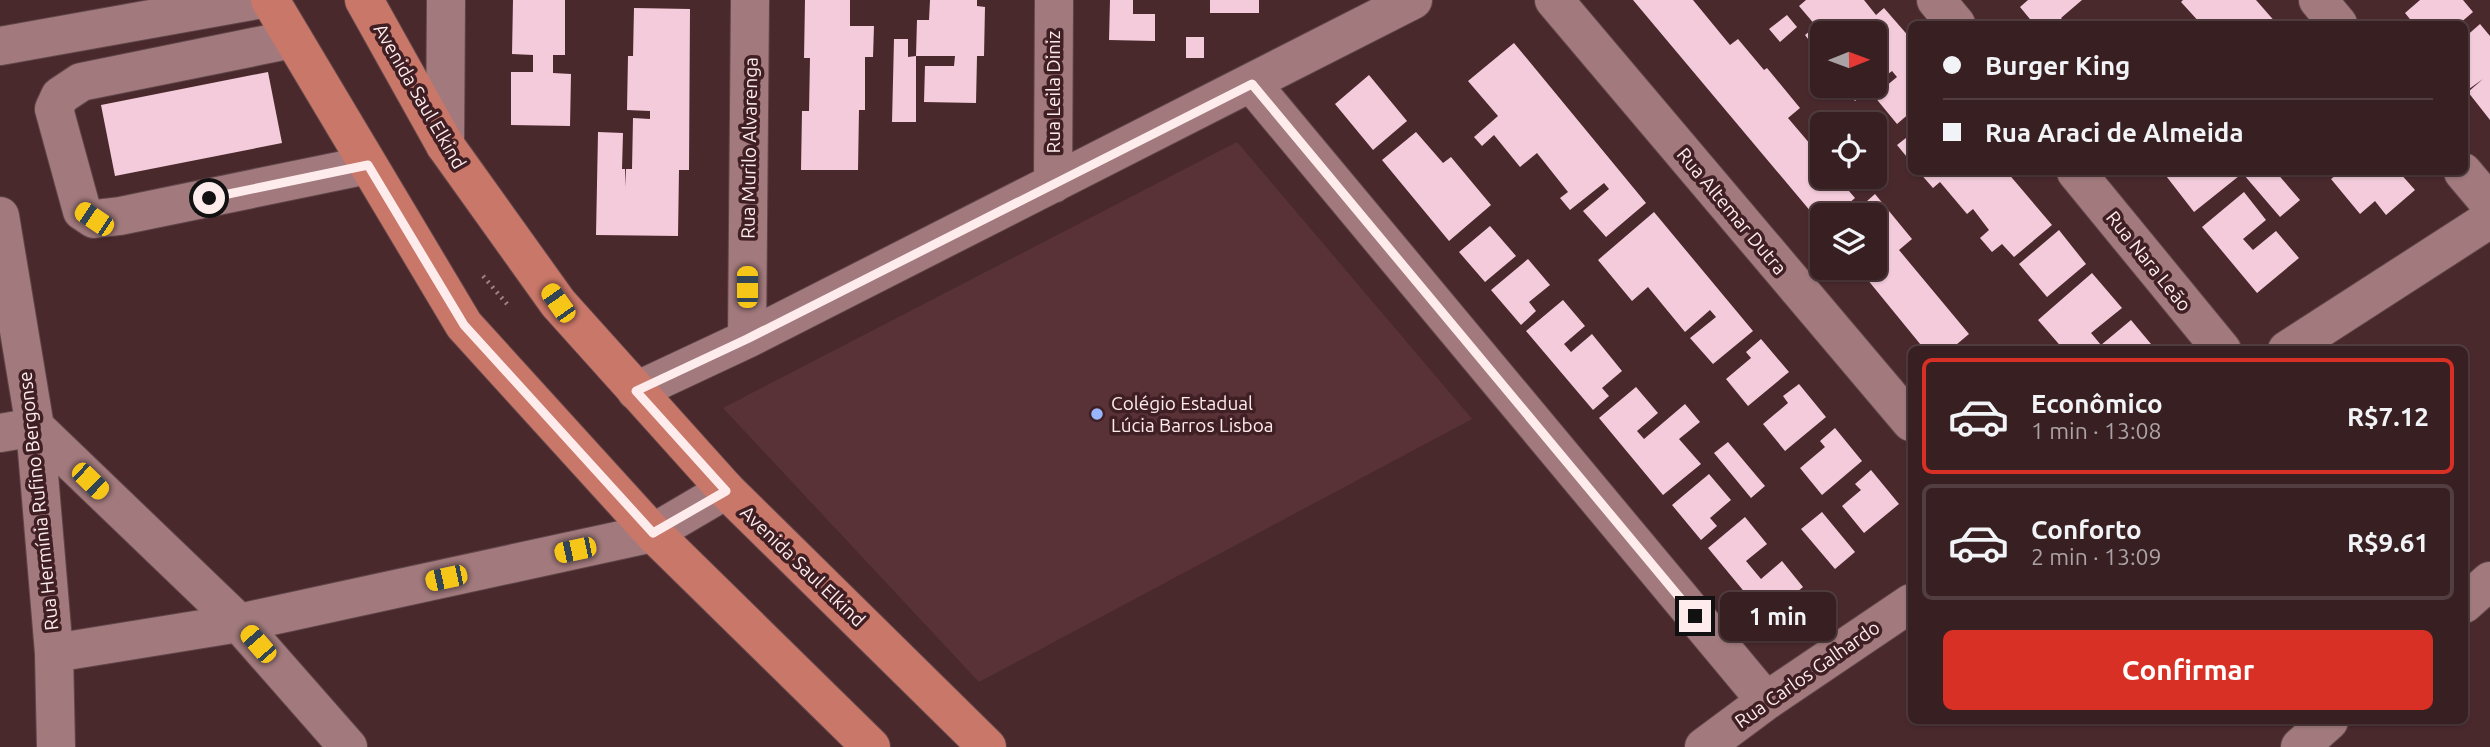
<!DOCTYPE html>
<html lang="pt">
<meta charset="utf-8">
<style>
:root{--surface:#381f22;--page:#3f272a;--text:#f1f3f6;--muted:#aba2a5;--line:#523d40;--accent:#d93025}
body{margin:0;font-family:Ubuntu,sans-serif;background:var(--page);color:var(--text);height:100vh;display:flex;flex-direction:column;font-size:26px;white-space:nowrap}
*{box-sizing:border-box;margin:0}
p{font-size:23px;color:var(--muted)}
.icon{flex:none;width:38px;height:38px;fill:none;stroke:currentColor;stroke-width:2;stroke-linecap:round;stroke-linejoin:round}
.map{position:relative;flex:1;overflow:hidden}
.panel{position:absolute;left:1908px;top:346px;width:560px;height:378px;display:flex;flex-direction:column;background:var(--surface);border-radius:10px;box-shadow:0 2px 5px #0004,0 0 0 2px var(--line)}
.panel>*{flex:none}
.banner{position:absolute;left:1908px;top:21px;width:560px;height:154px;border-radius:10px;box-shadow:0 2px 5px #0004,0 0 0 2px var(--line);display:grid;align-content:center;height:154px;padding:0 35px;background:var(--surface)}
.needle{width:46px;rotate:89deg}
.tools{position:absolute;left:1810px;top:21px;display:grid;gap:14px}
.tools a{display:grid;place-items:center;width:77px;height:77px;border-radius:10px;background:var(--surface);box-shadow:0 2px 5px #0004,0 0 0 2px var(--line);font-size:35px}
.end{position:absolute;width:32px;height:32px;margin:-16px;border:9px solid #feeced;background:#111;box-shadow:0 0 0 4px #111}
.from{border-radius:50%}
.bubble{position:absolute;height:49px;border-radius:10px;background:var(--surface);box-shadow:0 2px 5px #0004,0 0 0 2px var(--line);font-size:23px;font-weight:600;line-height:49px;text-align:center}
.car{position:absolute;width:21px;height:42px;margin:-21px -10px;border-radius:9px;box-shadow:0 0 5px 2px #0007;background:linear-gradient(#f5c518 24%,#345 0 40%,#f5c518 0 76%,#345 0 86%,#f5c518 0)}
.banner b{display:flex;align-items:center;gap:24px;height:66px;font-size:26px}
.banner b+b{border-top:2px solid var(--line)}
.banner i{width:18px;height:18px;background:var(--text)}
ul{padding:12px 0 0;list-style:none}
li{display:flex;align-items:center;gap:21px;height:116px;margin:0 14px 10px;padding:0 21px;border:4px solid var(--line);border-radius:10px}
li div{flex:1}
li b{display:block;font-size:26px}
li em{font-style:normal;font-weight:600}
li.active{border-color:var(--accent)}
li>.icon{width:63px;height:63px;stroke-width:1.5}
.action{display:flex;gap:14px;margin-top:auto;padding:14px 35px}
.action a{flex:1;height:80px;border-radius:10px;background:var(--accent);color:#fff;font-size:28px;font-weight:600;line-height:80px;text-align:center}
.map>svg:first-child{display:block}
</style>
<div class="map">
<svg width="2490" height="747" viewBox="0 0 2490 747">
<rect width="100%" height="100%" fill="#4a292d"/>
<path fill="#593237" d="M1237,142L1472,419L979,682L723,408Z"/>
<path fill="#f3cbdb" d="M513,0H565V55H553V73L571,74L570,126L511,125V72H533V55L512,54Z
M805,0H850V26H874L873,57H865V110H859L858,170H801L802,111H809L810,58H804Z
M930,0H977V6L985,7L984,56H977L976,103L924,102L925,66H954L955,56H916V122H892L894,39H908V57L916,56L917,20H929Z
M1110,0H1133V14H1155V41L1109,40Z
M1210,0H1259V13H1210Z
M1633,0H1693L1730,45L1738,39L1764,70L1767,68L1800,108L1788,118L1822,158V177H1837L1855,198L1835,215H1822V225Z
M1806,0H1864L1876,15L1884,8L1911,39V112L1897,124L1874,96L1897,77L1892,71L1874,85V33H1822V49L1818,52L1805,35L1816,26L1799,6Z
M2028,0H2082L2061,18L2066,24H2034L2020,7Z
M2183,0H2256L2277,24H2201L2181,2Z
M2420,0H2463L2473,12L2459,24H2414L2405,13Z
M634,8L690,9L689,170H679L678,236L596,235L598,132L623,133L622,169H625V187L626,169H632L633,118L650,119V111L627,110L628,56H633Z
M1787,15L1797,27L1780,42L1769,29Z
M2480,24L2490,36V120L2468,92L2483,79L2469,89L2464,84V38Z
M1186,37H1204V58H1186Z
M1514,43L1646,203L1606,237L1583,211L1609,189L1604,183L1570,210L1560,198L1568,192L1537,153L1520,167L1494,135L1482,146L1474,137L1498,116L1468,81Z
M268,72L282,143L115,176L101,105Z
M1369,75L1407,121L1373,150L1335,104Z
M1842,86H1874L1855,101Z
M1416,132L1443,163L1451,157L1491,205L1449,241L1382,160Z
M1911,134V162L1897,145Z
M1919,172H2007L2052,225L2014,257L2002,244L1992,252L1980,238L1989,230L1973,209L1967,214L1940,182L1933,188Z
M2163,172H2244L2194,212Z
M2248,172H2276L2300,200L2280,217L2244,175Z
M2340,172H2399L2415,190L2386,215L2375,201L2360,214L2331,179Z
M2244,192L2266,220L2243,239L2253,250L2276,231L2299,258L2257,293L2202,227Z
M1875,194L1912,239L1899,250L1969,334L1950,350H1925L1858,268H1874V215H1851Z
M1654,212L1753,331L1713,364L1690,338L1716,317L1710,310L1685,332L1648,287L1632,301L1598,260Z
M1490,226L1516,256L1485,282L1459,252Z
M2059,230L2086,264L2047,297L2019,264Z
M1528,259L1550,285L1529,302L1536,311L1521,325L1491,290Z
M2092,273L2122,308L2091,333L2101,345L2131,320L2156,350H2064L2038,320Z
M1563,300L1585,326L1564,344L1571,352L1592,334L1622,371L1602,388L1609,396L1593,410L1526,331Z
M1761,339L1789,372L1748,406L1726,379L1751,358L1746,352Z
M1799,384L1826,417L1785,451L1763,424L1788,403L1783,396Z
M1636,387L1658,413L1637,431L1644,439L1685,404L1700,422L1679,439L1701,464L1663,495L1599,418Z
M1835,428L1862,461L1822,495L1800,468L1825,447L1820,441Z
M1728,442L1765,486L1751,498L1714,453Z
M1871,470L1899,504L1864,533L1842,506L1861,490L1855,484Z
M1709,474L1731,500L1710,518L1717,526L1701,540L1672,505Z
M1822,512L1855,552L1835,569L1801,529Z
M1745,517L1767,544L1746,561L1761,579L1782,561L1803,587L1766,618L1708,548Z"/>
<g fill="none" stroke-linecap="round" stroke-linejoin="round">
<g stroke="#614649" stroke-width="40">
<path id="minor" d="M1554,0L1911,422
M1936,0L1956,24
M2318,0L2338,24
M293,39L81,82L60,96L54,109L82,211L94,219L120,216L368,165
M0,46L257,0
M1252,84L1766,701
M445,145L446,0
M2076,172L2222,350
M2463,172L2490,204
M1053,184L1054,0
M0,216L35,427L54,653L56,747
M747,339L750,0
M2287,350L2490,219
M636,391L747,339L1413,0
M0,433L35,427L239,623L348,747
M2464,604L2490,581
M54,653L239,623L653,533L726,490
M1704,747L1766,701L1911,603
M2300,747L2329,721"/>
</g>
<g stroke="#614649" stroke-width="40">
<path id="major" d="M270,0L464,325L653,533L871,747
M364,0L445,145L558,303L726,490L987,747"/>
</g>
<path stroke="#9d8385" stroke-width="4.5" stroke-dasharray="2 5" stroke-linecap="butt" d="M483,276L507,304"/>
<use href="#minor" stroke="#a27a7d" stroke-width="38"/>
<use href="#major" stroke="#c97769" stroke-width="38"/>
</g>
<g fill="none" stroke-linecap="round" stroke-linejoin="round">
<path stroke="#feeced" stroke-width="9" d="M209,198L368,165L464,325L653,533L726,491L636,391L747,339L1252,84L1695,616"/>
</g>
<circle fill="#99b5fd" stroke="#3f1f23" stroke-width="2.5" cx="1097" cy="414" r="7"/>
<g text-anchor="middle" stroke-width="7" stroke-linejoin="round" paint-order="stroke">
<g font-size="19" fill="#feeced" stroke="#3f1f23">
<text transform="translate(1053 92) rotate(-90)" y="7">Rua Leila Diniz</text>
<text transform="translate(420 96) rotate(60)" y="7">Avenida Saul Elkind</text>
<text transform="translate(749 148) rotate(-89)" y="7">Rua Murilo Alvarenga</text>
<text transform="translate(1732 211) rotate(50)" y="7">Rua Altemar Dutra</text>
<text transform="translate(2149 261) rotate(51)" y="7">Rua Nara Leão</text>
<text transform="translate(38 501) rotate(-96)" y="7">Rua Hermínia Rufino Bergonse</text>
<text transform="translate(803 566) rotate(44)" y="7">Avenida Saul Elkind</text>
<text transform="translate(1807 674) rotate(-35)" y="7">Rua Carlos Galhardo</text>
</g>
<g font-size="19" fill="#feeced" stroke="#3f1f23" text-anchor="start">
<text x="1111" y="410">Colégio Estadual<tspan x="1111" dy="22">Lúcia Barros Lisboa</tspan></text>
</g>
</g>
</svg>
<div class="tools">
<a><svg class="needle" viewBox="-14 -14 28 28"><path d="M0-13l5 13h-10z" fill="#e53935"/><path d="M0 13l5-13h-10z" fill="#aba2a5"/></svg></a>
<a><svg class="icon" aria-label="locate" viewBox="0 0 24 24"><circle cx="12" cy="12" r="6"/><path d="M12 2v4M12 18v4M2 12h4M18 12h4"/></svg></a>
<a><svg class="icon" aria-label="layers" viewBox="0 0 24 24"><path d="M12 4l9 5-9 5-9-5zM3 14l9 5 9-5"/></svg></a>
</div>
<i class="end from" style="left:209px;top:198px"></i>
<i class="end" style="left:1695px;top:616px"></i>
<div class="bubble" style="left:1720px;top:592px;width:116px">1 min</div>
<i class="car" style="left:94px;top:219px;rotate:304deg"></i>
<i class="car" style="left:747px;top:287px;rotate:0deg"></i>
<i class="car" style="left:558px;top:303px;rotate:325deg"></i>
<i class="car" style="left:90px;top:481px;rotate:134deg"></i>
<i class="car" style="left:575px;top:550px;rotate:258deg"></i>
<i class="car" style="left:446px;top:578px;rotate:258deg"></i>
<i class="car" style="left:258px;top:644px;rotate:319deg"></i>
<div class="banner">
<b><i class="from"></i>Burger King</b>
<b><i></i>Rua Araci de Almeida</b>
</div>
<section class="panel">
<ul>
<li class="active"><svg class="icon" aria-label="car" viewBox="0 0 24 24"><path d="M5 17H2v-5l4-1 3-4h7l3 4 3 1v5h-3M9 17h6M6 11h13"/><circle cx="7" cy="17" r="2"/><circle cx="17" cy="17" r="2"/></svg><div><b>Econômico</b><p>1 min · 13:08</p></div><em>R$7.12</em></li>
<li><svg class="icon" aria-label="car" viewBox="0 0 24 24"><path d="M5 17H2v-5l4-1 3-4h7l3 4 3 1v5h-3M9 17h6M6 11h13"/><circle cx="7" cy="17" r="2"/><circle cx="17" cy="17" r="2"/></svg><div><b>Conforto</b><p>2 min · 13:09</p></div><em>R$9.61</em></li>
</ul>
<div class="action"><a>Confirmar</a></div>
</section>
</div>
